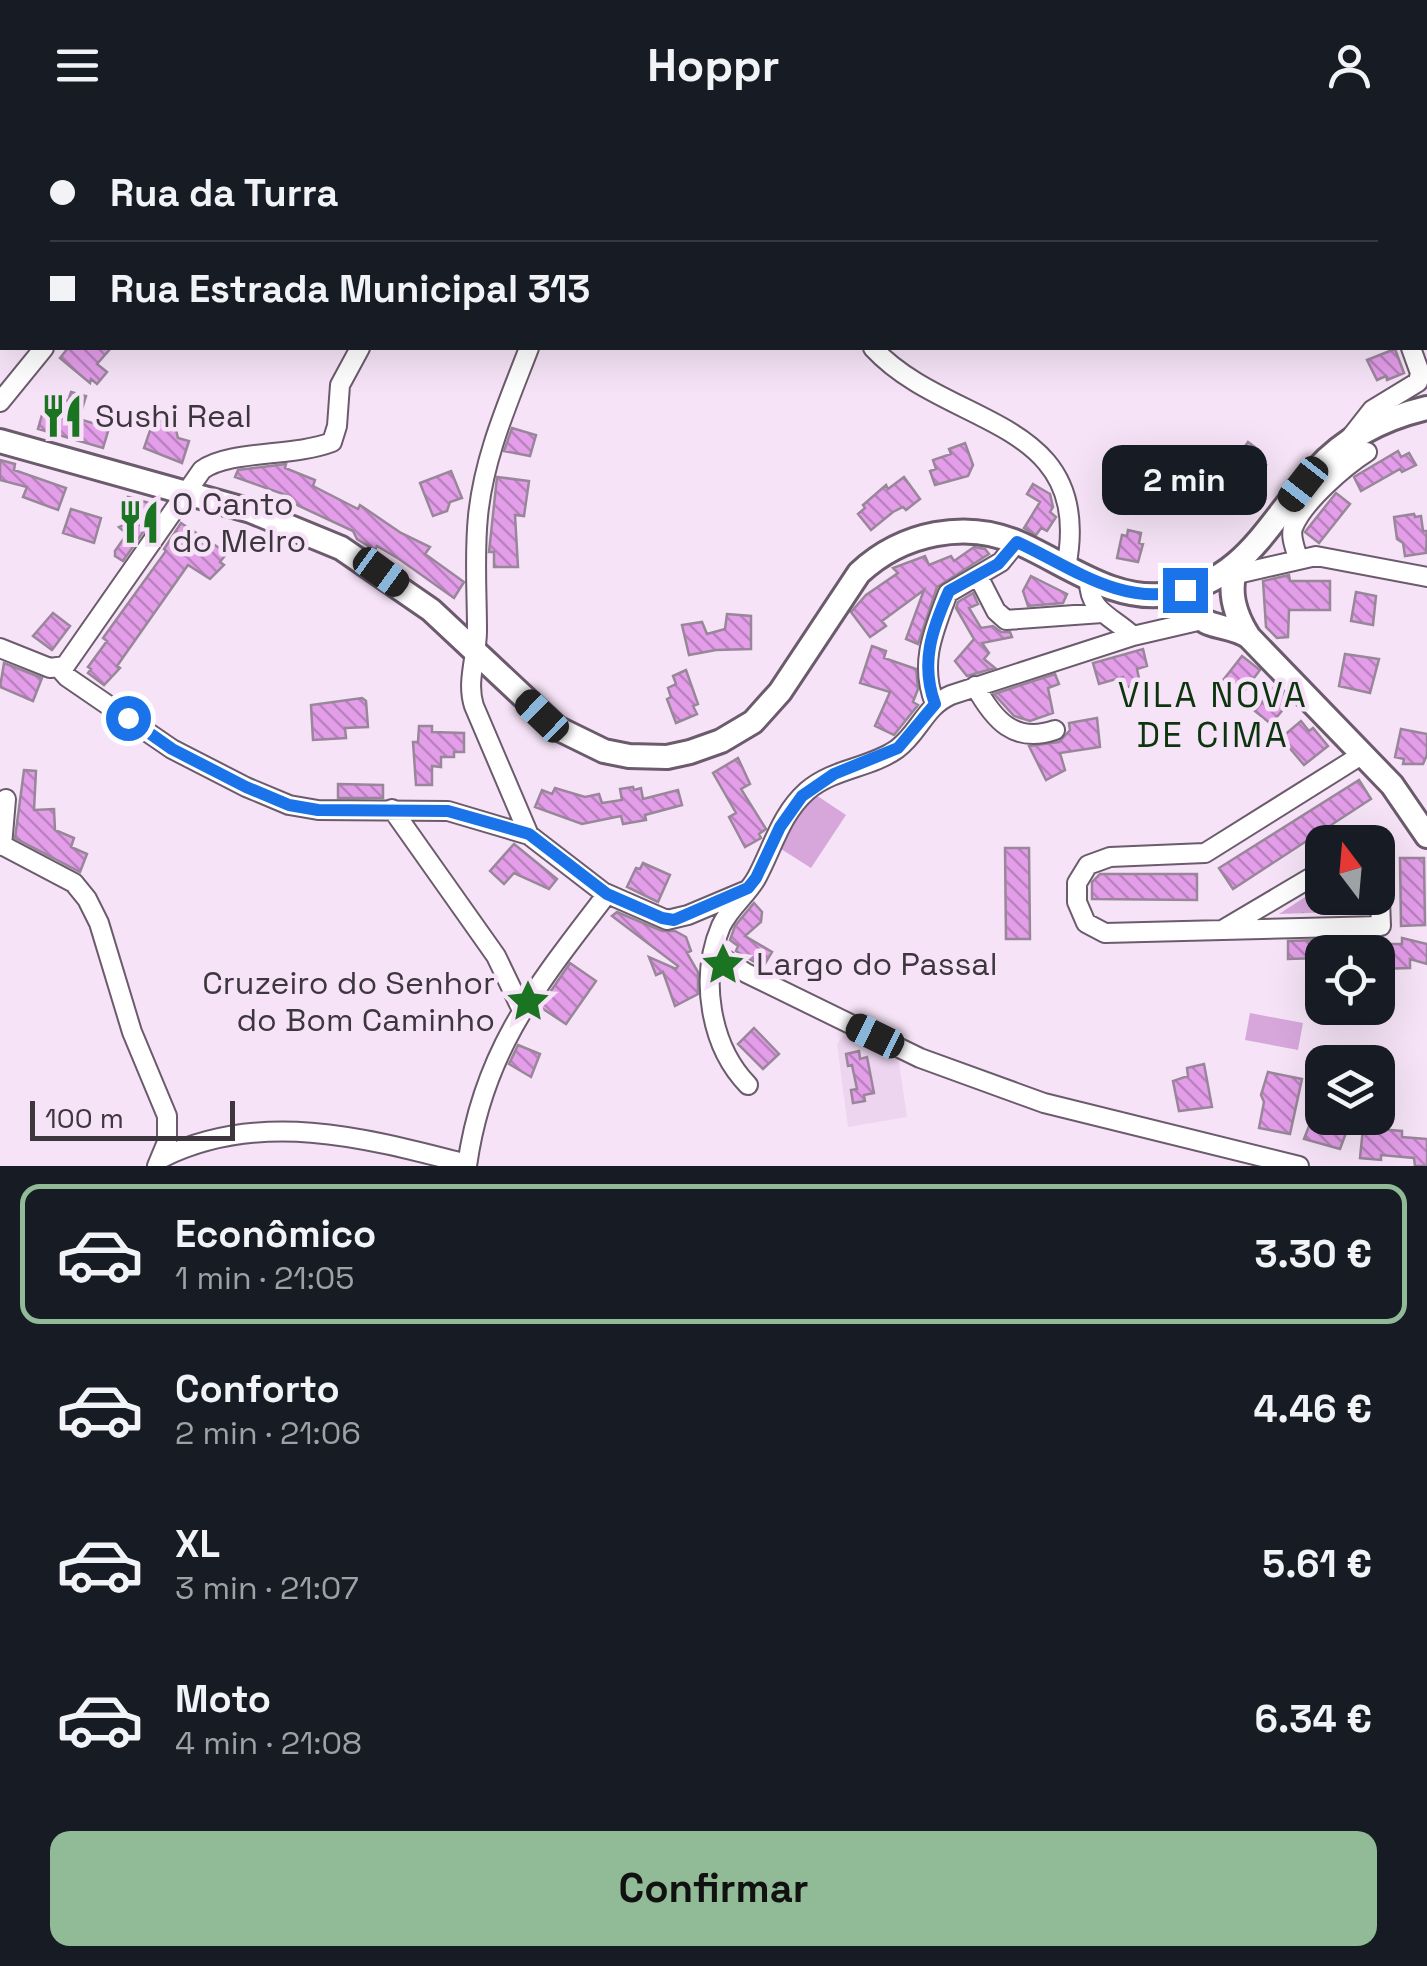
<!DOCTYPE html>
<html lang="pt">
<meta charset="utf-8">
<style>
:root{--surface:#171b24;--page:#242831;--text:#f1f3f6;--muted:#9ea1a6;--line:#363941;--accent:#91ba96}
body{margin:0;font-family:"Space Grotesk",sans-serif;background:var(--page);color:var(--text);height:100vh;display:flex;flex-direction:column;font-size:38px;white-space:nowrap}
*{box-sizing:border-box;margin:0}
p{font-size:32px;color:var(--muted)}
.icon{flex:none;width:55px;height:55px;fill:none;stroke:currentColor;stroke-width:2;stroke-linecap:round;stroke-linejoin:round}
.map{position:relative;height:1036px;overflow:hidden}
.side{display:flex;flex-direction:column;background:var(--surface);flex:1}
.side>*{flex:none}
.banner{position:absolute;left:0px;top:0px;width:1428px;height:220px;box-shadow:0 10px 40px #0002;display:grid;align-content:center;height:220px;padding:0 50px;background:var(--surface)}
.needle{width:65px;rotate:344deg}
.buttons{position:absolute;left:1305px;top:695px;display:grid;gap:20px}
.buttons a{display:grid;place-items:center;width:90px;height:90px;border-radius:20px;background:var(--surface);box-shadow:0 10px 40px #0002;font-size:50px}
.scale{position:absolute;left:30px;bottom:25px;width:205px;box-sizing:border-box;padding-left:10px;border:5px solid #3d363e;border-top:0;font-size:28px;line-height:35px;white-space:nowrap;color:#3d363e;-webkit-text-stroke:8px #f6e3f7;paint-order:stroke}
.end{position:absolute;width:45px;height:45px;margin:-22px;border:12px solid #1a73e8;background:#fff;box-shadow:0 0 0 5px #fff}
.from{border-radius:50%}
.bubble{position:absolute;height:70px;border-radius:20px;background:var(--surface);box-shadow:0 10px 40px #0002;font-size:32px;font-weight:800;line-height:70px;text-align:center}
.car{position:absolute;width:30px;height:60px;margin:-30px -15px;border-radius:12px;box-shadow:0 0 8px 2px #0007;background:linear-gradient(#222 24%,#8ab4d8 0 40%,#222 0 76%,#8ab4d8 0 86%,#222 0)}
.banner b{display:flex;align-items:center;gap:35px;height:95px;font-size:38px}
.banner b+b{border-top:2px solid var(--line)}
.banner i{width:25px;height:25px;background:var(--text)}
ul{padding:18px 0 0;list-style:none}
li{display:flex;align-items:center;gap:30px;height:140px;margin:0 20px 15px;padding:0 30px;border:5px solid transparent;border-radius:20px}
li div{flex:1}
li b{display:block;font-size:38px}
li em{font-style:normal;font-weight:800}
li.selected{border-color:var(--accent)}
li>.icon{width:90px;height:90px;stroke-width:1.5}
.action{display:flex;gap:20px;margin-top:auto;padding:20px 50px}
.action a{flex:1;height:115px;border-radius:20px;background:var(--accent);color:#111;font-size:40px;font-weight:800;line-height:115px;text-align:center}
header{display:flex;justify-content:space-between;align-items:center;height:130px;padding:0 50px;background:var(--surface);font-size:45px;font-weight:800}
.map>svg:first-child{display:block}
</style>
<header><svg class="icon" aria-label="menu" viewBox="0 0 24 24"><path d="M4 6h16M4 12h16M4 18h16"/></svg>Hoppr<svg class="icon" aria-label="person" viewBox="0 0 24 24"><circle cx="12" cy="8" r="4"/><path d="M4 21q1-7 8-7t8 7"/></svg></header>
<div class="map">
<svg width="1427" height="1036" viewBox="0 0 1427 1036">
<defs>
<pattern id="park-tufts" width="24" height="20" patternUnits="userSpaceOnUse" patternTransform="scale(2.5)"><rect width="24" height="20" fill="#d7a7dc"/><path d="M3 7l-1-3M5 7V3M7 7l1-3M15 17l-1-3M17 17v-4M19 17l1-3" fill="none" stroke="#b089b4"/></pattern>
<pattern id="building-back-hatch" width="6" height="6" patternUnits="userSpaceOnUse" patternTransform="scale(2.5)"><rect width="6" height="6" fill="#e39de9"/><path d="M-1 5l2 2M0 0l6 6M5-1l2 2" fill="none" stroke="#b981be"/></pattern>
</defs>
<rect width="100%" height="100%" fill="#f6e3f7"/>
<path fill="#edd5ef" d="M847,901L898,926L907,987L848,997L837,914Z"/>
<path fill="#d7a7dc" d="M813,663L846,685L811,738L778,717Z
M1250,883L1303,893L1298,920L1245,910Z"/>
<path fill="url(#park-tufts)" d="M1322,756V768H1365V781L1279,784Z"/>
<path fill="url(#building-back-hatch)" stroke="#988799" stroke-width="2.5" d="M68,218H111L97,234L107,242L97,254L91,249L90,253L60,228Z
M1395,219L1404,243L1387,250L1386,246L1377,250L1367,230Z
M71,262L86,266L79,289L109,298L103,318L38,299L46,271L54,273L56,268L68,271Z
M154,289L175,296L178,308L189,311L182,333L144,318Z
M512,298L536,305L530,326L504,321Z
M1248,312L1260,321L1255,327L1266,335L1255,350L1230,337Z
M965,313L973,335L968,346L935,355L930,341L936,339L933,330L951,324L949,319Z
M1398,321L1401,327L1409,323L1416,335L1402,342L1400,339L1361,361L1354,347Z
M0,330L15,334L14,340L66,358L58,380L23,367L27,357L0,350Z
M286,334L285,338L315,350L313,356L358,379L360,375L401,403L430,417L425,424L464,452L454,468L399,429L377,416L375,420L357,409L353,401L284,369L286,365L235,347L238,340Z
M451,341L462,368L450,372L447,381L433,386L420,353Z
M497,347L529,351L524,386L515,385L518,437H494V422H489Z
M904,347L920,369L906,380L903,377L893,382L871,400L858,384L865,378L863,375L886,355L888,359Z
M1033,354L1050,364L1053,377L1050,382L1056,387L1047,401L1041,398L1036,405L1024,398L1040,372L1027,364Z
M1336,363L1350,374L1319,413L1305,402Z
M128,367L156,375L153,388L123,431L115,426V421L127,404L119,397L126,394Z
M71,379L101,388L94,413L63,403Z
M1414,384L1415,387L1421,386L1423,401H1427L1426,423L1405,426L1403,413L1397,409L1394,387Z
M181,393L227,423L220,432L224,435L210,449L188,435L117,536L120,538L104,555L88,543L91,539L88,537L107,511L103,508L166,421L164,419Z
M1128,400L1141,403L1139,413L1143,414L1138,432L1117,428L1122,405L1127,406Z
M974,417L985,419L989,424L937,457L918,514L906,509L924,460L882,491L886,496L870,507L851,482L866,465L898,443L893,438L925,426L929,435L951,426L954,431Z
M1289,445L1290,451H1330V480H1289L1288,507L1277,508L1266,497L1263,451Z
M1031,446L1067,464L1063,473L1028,476L1023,461Z
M1356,462L1376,466L1373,495L1351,491Z
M973,463L978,474L969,478L981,498L993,496L1001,502H1010L1012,507L982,513L989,523L984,529L995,538L967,546L955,531L974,509L956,478L958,472Z
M53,483L70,496L52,520L33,506Z
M727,484L751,486V519L716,520L689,525L682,495L702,492L707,504L725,499Z
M872,516L886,521L884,528L916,539L918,559L913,572L918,575L894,605L875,596L890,562L860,553Z
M1143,519L1147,536L1137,539L1140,553L1125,558L1123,547L1099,554L1093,533Z
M1345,524L1379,529L1370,563L1339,556Z
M1242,526L1260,540L1241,565L1220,554Z
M4,533L42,548L33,571L0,557Z
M686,540L698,574L693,576L697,584L676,593L667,569L671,567L668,558L676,554L673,546Z
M1055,544L1059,554L1048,558L1053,583L1030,591L1014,586L994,564Z
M1275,556L1290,571L1271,594L1255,581Z
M362,568L366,571L368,597L345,598L346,608L313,610L311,575Z
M1097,588L1100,617L1060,623L1065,640L1046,650L1029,616L1059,612L1070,600L1069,593Z
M1301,591L1309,601L1313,598L1328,616L1304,635L1281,608Z
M419,596H432V602L464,603V622H454V627H441V637L432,636V655H416L413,612H418Z
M1401,599L1427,604V625L1423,634H1403L1404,629L1395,627Z
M738,628L750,654L741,659L766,699L759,704L761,708L745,717L729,687L736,683L713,643Z
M24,640L36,641L34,680L54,679L55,700L74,708L71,717L87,724L80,742L15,708Z
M1359,650L1371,669L1233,759L1219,738Z
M338,654L383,655V668H338Z
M633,657L634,660L641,658L643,669L678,660L682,675L645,685L646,690L623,694L621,686L582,694L535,677L542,660L552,664L555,658L585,667L599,664L602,673L622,670L620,659Z
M514,714L557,749L549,759L514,743L504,754L490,741Z
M1005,718H1029L1030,809H1006Z
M1400,728H1424L1425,795L1401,796Z
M643,733L670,745L658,772L627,757L636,738L640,739Z
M1100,744H1197V770L1092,769V752Z
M754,773L762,782L761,792L745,806L772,822L763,837L736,821L738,816L730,810L735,796Z
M617,782L662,801H675L686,807L691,821L687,823L698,842V864L675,876L663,842L656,845L649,827L676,839L678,836L612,786Z
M1402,808L1427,814V834L1410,829V838L1378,839V814H1402Z
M1318,810V816H1322V828L1288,829V811Z
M570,833L596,851L566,894L540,877Z
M754,898L779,924L763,939L738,914Z
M518,915L540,924L531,947L509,934Z
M859,921L860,929L867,927L874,963L864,965L865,971L853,973L851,960L857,959L852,935L848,936L846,924Z
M1204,934L1212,977L1179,981L1173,951L1188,946L1187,938Z
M1268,942L1302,949L1290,1004L1259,998L1264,972L1261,965Z
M1322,963V988H1337L1336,990L1349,995L1340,1019L1304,1009Z
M1363,998L1402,1001V1007L1427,1009V1036H1415L1414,1028L1381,1025V1030L1360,1028Z"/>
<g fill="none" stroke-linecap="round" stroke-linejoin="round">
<g stroke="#6b5b6c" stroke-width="22">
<path id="minor" d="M567,0L568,2
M0,3L2,5
M529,218C508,273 484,326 478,386C474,425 477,462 477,501C477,526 466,552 474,576L529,705L603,762L667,790L688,785L745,761
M873,218C948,299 1096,286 1066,438
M0,272L44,218
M1350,308L1372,280L1418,252L1420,243L1411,218
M1298,429C1296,420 1290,407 1293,398C1302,373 1345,336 1367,322
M1233,445L1316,426L1427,447
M978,446L996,481L1006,490L1102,483
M1089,449C1088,482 1112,486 1133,506
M0,518L50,538L65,536L202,340C229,320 293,327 332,312L337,296L340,255L360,218
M59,538L67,547L172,619L246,657L289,675L318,680L448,681L529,705
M975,556C994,590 1014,614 1055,600
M935,574C919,534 933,502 948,463L1001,432L1017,412
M1363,624L1205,723L1110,727L1088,735L1077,753V772L1086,793L1105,803L1381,796L1378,720
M392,679L496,826L521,878
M0,714L74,753L87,769L99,793L132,902L167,986V1012L157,1036
M2,716L6,669
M1224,799L1322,741
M715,823L746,843L920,928L1044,973L1299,1036
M748,955C710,916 699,847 721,796C730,777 748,764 757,747C773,717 781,684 807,661C834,638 870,638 897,619C919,603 925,576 951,565L1133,506L1202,490
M162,1028C260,979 367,1008 467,1034
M467,1036C483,920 538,854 607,764"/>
</g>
<g stroke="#6b5b6c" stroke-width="28">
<path id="major" d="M91,0L100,2
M179,0L209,2
M1098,0L1106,2
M1157,0L1165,2
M260,2L290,0
M406,2L423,0
M1425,82L1427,83
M1425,101H1427
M0,311L251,381L341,418L431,480L557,598L604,621L629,626L667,627L690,622L721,611L753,592L780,562L859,443C902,403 966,389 1021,414C1068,435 1115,473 1170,464C1246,451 1268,391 1316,340C1346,307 1384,288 1427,278
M1238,434C1226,460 1235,485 1249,507L1392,655L1427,706
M1172,464C1191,466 1189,480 1202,489C1212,498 1233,496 1249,507"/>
</g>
<use href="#minor" stroke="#fff" stroke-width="18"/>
<use href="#major" stroke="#fff" stroke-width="22"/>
</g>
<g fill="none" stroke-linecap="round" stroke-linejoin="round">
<path stroke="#1a73e8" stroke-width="12" d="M128,588L172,619L246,657L289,675L318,680L448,681L529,704L607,764L662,788L674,790L748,758L756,748L780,697L802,666L834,644L898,618L935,574C920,533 932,499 949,461L998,434L1017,412C1071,437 1123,478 1185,460"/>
</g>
<defs>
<g id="restaurant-bare" transform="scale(3.45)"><path d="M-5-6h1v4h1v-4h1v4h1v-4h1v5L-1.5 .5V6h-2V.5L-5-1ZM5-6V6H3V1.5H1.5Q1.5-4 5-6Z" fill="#1b7421" stroke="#f6e3f7" stroke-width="2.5" paint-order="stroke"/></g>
<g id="sight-bare" transform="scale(3.45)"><path d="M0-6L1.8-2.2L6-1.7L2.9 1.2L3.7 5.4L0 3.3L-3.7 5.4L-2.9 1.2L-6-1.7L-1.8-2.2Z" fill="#1b7421" stroke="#f6e3f7" stroke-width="2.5" paint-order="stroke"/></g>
</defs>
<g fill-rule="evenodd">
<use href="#restaurant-bare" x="62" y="286"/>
<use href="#restaurant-bare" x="139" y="392"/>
<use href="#sight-bare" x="723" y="834"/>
<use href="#sight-bare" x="528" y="871"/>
</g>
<g text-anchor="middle" stroke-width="9" stroke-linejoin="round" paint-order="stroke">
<g font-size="32" fill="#3d363e" stroke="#f6e3f7" text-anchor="start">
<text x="95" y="297">Sushi Real</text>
<text x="172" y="385">O Canto<tspan x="172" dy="37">do Melro</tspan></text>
<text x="756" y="845">Largo do Passal</text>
<text x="495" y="864" text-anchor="end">Cruzeiro do Senhor<tspan x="495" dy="37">do Bom Caminho</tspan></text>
</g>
<g font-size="35" letter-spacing="2.5" fill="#0c350d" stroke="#f6e3f7">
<text x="1213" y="577">VILA NOVA<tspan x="1213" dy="40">DE CIMA</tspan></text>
</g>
</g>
</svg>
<div class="buttons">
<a><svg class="needle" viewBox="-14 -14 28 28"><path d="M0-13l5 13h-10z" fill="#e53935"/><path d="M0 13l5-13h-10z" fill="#9ea1a6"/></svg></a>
<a><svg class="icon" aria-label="locate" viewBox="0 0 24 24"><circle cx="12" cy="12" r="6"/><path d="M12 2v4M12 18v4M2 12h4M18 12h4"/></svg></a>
<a><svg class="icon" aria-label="layers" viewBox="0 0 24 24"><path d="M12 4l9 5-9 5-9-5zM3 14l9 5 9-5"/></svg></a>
</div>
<div class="scale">100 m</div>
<i class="end from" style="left:128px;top:588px"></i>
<i class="end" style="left:1185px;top:460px"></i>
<div class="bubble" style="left:1102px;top:315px;width:165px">2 min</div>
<i class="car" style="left:1303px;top:354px;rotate:218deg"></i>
<i class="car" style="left:381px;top:442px;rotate:126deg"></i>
<i class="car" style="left:542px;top:586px;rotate:314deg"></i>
<i class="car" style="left:875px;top:906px;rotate:296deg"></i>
<div class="banner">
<b><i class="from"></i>Rua da Turra</b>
<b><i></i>Rua Estrada Municipal 313</b>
</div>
</div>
<section class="side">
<ul>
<li class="selected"><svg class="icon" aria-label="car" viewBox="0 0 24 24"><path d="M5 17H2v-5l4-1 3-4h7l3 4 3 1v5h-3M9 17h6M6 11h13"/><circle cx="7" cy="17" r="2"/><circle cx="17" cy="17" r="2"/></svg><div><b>Econômico</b><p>1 min · 21:05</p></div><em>3.30 €</em></li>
<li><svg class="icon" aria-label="car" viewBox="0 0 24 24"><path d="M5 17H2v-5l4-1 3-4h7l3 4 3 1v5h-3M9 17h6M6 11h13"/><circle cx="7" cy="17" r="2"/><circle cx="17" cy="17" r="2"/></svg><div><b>Conforto</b><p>2 min · 21:06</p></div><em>4.46 €</em></li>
<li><svg class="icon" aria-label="car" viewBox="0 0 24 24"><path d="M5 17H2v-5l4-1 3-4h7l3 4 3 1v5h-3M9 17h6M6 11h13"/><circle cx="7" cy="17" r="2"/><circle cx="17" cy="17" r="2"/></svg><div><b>XL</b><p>3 min · 21:07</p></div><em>5.61 €</em></li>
<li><svg class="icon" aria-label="car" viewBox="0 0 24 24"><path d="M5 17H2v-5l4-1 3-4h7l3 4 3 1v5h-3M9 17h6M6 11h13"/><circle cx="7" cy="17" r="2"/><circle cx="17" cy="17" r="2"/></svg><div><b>Moto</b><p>4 min · 21:08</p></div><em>6.34 €</em></li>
</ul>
<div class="action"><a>Confirmar</a></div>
</section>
